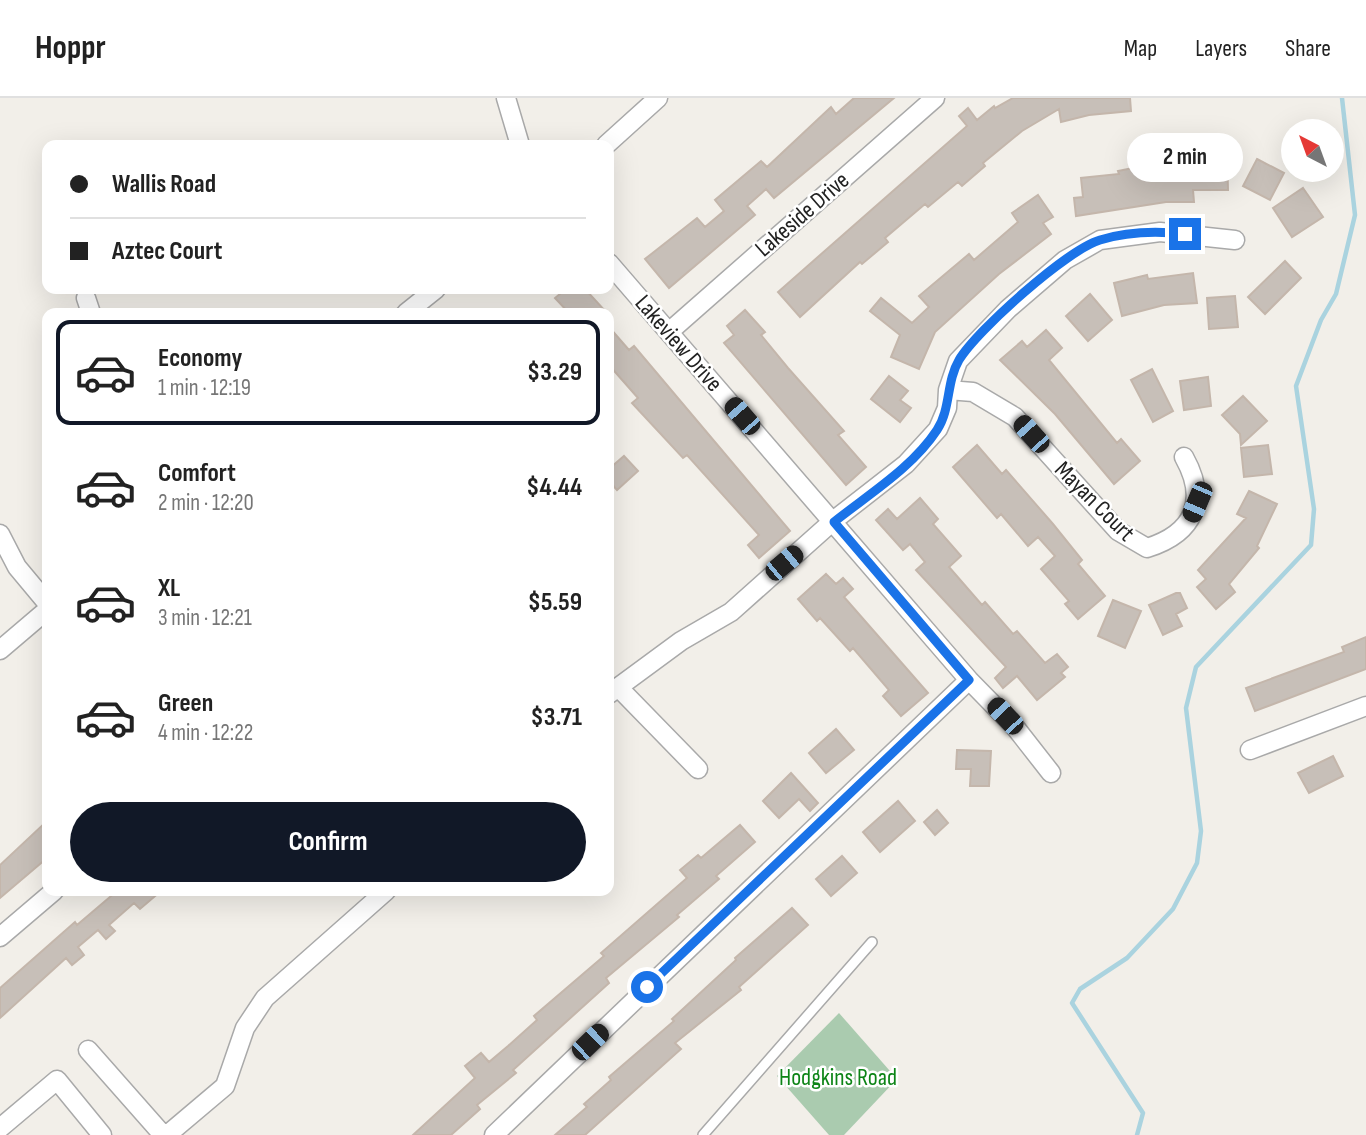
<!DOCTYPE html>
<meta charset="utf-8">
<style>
:root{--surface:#fff;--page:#f2f2f2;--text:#222;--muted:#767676;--line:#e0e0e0;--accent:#111827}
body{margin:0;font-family:"Sofia Sans Condensed",sans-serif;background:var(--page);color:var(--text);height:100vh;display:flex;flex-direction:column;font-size:26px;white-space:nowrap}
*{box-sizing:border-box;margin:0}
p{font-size:23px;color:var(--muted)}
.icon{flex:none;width:38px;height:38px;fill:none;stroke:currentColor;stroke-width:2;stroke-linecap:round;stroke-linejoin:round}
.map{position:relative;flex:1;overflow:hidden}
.details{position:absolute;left:42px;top:210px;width:572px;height:588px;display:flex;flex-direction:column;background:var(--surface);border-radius:14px;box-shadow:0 7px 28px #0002}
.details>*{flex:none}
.hud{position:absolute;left:42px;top:42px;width:572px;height:154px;border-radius:14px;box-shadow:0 7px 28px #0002;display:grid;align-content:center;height:154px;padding:0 28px;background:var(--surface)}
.needle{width:46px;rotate:319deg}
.buttons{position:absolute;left:1281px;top:21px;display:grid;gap:14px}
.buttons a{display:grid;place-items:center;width:63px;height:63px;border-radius:50%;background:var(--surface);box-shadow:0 7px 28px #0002;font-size:35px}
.end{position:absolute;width:32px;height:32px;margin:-16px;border:9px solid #1a73e8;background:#fff;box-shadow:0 0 0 4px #fff}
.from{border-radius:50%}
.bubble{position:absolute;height:49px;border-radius:24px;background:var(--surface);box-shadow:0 7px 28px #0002;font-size:23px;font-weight:700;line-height:49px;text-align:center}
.car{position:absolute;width:21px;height:42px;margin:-21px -10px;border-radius:9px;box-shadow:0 0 5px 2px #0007;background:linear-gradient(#222 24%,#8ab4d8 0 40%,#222 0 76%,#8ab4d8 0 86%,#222 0)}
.hud b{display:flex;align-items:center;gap:24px;height:66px;font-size:26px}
.hud b+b{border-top:2px solid var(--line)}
.hud i{width:18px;height:18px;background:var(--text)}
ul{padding:12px 0 0;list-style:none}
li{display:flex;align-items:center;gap:21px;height:105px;margin:0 14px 10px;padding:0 14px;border:4px solid transparent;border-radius:14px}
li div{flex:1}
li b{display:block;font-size:26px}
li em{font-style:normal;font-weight:700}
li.selected{border-color:var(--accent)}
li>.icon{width:63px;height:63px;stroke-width:1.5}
.action{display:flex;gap:14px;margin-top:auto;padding:14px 28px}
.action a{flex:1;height:80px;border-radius:42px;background:var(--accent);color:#fff;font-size:28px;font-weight:700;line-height:80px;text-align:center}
header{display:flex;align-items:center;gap:42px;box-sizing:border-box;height:98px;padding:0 35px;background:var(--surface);border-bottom:2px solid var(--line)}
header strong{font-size:33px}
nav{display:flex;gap:38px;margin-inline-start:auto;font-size:24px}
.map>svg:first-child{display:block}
</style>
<header>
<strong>Hoppr</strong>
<nav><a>Map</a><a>Layers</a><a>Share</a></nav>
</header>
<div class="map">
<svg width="1366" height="1037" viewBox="0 0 1366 1037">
<rect width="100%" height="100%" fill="#f2efe9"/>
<path fill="#aacbaf" d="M839,915L897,981L844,1037H829L777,978Z"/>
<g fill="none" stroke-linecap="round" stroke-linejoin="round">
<path stroke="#aad3df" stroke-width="4.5" d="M1137,1037L1143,1015L1072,905L1080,891L1127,860L1173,811L1197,765L1201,733L1186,610L1196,569L1311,447L1314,411L1296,288L1321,222L1336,196L1355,117L1342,0"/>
</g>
<path fill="#c7bfb8" stroke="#c4b6ab" stroke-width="2" d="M854,0H894L774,100L766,91L747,108L755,117L669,190L645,161L697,120L705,129L724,113L715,102L761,63L767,69L831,9L836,16Z
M1013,0H1130L1131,13L1089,17L1061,24L1059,11L1022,33L983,65L985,68L962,88L958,84L928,109L925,106L885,140L888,144L862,166L860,164L800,219L778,194L967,28L959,18L968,10L977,22L994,8L995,10Z
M1205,54H1227L1228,92H1193L1194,104H1166L1076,118L1074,100L1083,99L1081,80L1119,76L1118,73L1143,68L1144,75L1205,69Z
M1257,61L1284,75L1270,102L1243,88Z
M1303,90L1323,119L1292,139L1273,110Z
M1038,97L1053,119L1043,125L1051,136L999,176L935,234L919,271L891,259L900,237L870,213L881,200L912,225L929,209L919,198L969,156L974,162L1018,124L1012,115Z
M1285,163L1301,180L1265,216L1248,199Z
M1193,175L1197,205L1164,207L1122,218L1114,185L1147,177L1148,181Z
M566,191H585L607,215H569L555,200Z
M1090,196L1112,222L1088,243L1066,218Z
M1235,198L1238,229L1209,231L1207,200Z
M745,212L765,234L761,237L788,270L844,333L838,337L866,369L846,387L724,245L734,237L727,228Z
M609,229L629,252L634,248L790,433L759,460L748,447L759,437L687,357L683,360L632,305L638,300L609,267Z
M1046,232L1062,250L1049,262L1117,345L1121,341L1140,363L1114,386L1055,316L1000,262L1022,243L1027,249Z
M1152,271L1173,313L1153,324L1131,282Z
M889,278L908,293L900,302L911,310L900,324L871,301Z
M1208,279L1211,308L1184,312L1180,283Z
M1243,298L1267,323L1241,347L1240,336L1222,317Z
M977,347L1002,376L1006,372L1053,426L1082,462L1078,466L1105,498L1078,521L1065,506L1069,503L1041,471L1055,458L1038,439L1028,448L1001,416L997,420L953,369Z
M1268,347L1272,376L1244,379L1241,350Z
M624,358L638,373L617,392L609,383V371Z
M1249,393L1277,406L1257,448L1259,450L1229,486L1235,494L1216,511L1197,489L1206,481L1198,472L1246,420L1237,416Z
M920,400L938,421L933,426L961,458L949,469L982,507L985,504L1013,536L1017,533L1045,565L1057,556L1068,569L1061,575L1065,579L1037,602L1017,578L1003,590L995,580L1006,569L916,472L925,464L910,446L903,452L876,422L888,411L897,421Z
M826,476L836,486L843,480L853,491L844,499L928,595L901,618L883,598L889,592L853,550L850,553L820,520L817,523L798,501Z
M1176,495H1180L1187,510L1176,516L1182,528L1163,537L1149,507Z
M1113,502L1141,513L1125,550L1098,538Z
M1366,539V571L1255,613L1246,590L1344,554L1342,549Z
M836,631L854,652L826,675L809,655Z
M957,652L991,653L989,688H970L971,671H956Z
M1333,658L1343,678L1309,695L1298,675Z
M791,675L818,705L810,713L799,701L779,720L763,703Z
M898,703L915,723L880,754L863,734Z
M937,712L948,725L935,737L924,724Z
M47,723V760L0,800V767Z
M740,727L755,744L716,778L719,781L677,817L679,819L606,880L609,885L513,972L516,975L477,1007L480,1011L451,1037H413L475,980L465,968L481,955L489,964L508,948L537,922L534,918L604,858L601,855L687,780L680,772L698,757L701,760Z
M842,758L857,775L831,798L816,781Z
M117,793H161L140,811L134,805L109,827L115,833L106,841L98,832L78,849L84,857L72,867L66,860L0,920V890L75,824L77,827Z
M792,810L808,827L739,889L741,892L675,945L681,951L585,1037H555L587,1009L584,1006L611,982L609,979L674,923L672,921L736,862L735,860Z"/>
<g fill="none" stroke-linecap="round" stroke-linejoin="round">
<g stroke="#a9a9a9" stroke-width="12">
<path id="service" d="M703,1037L872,844"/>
</g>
<g stroke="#a9a9a9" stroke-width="21">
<path id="minor" d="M506,0L520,47
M606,47L658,0
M609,165L969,582L1015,629L1051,675
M86,200L91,215
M406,215L436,191
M670,233L935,0
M948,292L973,294L1015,319L1118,433L1147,450C1195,435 1208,402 1184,359
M0,436L17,469L47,505
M0,552L47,512
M618,589L698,671
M609,596L681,543L731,514L833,423L906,366L938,331L947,310L948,292L958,263L1008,211L1065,162L1100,142L1160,134L1235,142
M1250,652L1366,608
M0,839L54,793
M88,952L163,1037
M0,1030L57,982L102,1037
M167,1037L225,988L245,930L265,900L386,793
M494,1037L969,582"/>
</g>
<use href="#service" stroke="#fff" stroke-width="9"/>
<use href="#minor" stroke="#fff" stroke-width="18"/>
</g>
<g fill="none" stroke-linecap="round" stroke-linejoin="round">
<path stroke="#1a73e8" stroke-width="9" d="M647,889L969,582L834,424C869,396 912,370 937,332C951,311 946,284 959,262C977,232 1067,152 1100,142C1126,134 1158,133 1185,136"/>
</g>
<g text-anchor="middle" stroke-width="5" stroke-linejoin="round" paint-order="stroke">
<g font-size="24" fill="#222" stroke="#fff">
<text transform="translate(802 116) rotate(-41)" y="8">Lakeside Drive</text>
<text transform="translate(679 245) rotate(49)" y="8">Lakeview Drive</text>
<text transform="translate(1095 403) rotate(45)" y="8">Mayan Court</text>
</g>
<g font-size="24" fill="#0c8416" stroke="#fff">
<text x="838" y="987">Hodgkins Road</text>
</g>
</g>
</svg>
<div class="buttons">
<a><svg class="needle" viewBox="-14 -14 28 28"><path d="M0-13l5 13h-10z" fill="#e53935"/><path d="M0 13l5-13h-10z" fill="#767676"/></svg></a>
</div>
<i class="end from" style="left:647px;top:889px"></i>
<i class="end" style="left:1185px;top:136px"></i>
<div class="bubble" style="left:1127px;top:35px;width:116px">2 min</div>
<i class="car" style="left:742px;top:318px;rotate:319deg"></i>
<i class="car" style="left:1031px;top:336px;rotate:318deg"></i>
<i class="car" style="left:1197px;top:404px;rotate:203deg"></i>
<i class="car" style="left:784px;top:465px;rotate:50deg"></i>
<i class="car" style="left:1005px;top:618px;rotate:317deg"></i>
<i class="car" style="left:590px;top:944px;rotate:46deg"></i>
<div class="hud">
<b><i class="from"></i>Wallis Road</b>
<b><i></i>Aztec Court</b>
</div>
<section class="details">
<ul>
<li class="selected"><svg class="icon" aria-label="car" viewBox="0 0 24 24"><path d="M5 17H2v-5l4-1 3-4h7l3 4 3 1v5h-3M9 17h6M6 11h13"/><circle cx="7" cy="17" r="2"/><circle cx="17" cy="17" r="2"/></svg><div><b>Economy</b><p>1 min · 12:19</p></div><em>$3.29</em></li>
<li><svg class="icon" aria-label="car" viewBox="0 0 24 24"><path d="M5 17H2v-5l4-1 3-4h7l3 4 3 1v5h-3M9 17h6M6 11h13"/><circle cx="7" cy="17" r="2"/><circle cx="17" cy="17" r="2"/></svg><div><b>Comfort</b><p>2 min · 12:20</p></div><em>$4.44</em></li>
<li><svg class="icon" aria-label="car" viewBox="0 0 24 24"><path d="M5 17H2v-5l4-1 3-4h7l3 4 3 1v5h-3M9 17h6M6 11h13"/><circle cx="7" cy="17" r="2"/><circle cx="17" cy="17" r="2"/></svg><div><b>XL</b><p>3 min · 12:21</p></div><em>$5.59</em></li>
<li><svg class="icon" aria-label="car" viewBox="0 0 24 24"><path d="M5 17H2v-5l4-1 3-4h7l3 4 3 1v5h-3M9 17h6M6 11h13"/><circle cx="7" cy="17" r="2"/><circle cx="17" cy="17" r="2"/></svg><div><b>Green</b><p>4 min · 12:22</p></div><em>$3.71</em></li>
</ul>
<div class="action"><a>Confirm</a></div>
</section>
</div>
